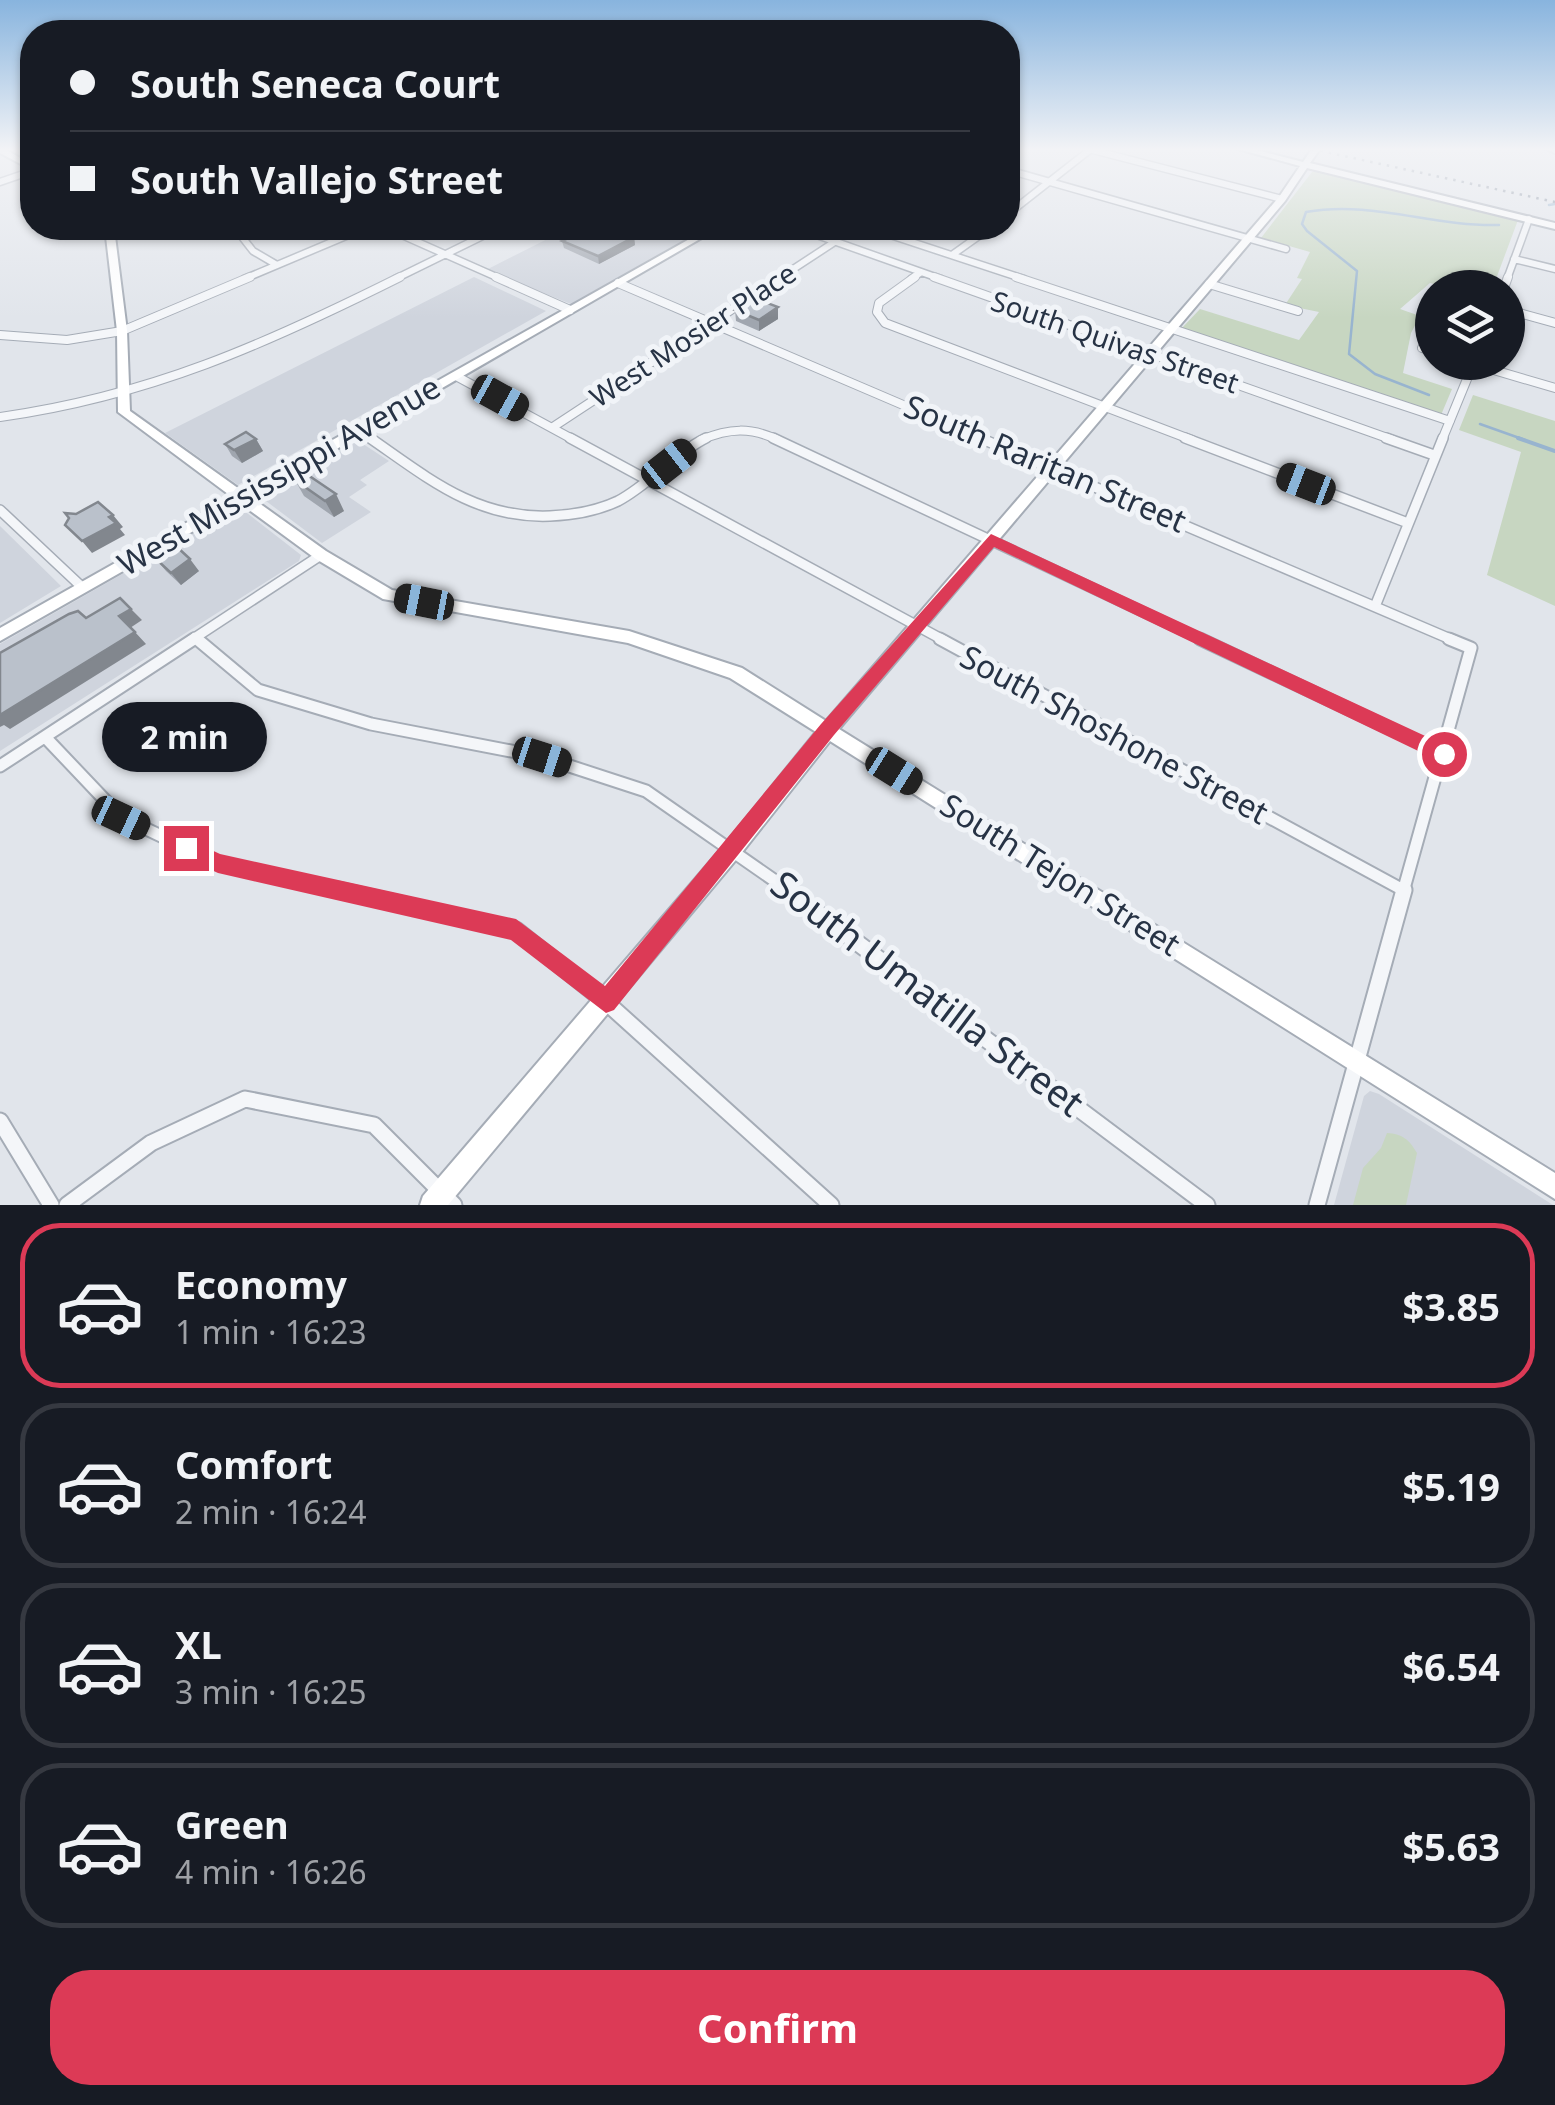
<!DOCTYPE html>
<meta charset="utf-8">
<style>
:root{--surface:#171b24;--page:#242831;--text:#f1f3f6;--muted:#9ea1a6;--line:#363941;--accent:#dc3a56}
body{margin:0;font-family:"Noto Sans",sans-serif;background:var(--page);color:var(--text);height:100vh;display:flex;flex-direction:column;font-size:38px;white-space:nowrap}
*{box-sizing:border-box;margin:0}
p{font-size:32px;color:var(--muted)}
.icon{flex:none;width:55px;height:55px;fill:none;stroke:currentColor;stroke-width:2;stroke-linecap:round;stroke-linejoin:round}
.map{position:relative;height:1205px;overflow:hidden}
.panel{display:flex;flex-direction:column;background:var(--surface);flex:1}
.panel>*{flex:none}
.guide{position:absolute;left:20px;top:20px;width:1000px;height:220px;border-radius:40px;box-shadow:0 2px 8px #0004;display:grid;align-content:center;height:220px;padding:0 50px;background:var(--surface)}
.fabs{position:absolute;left:1415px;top:270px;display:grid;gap:20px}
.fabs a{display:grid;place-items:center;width:110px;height:110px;border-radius:50%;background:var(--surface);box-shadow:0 2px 8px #0004;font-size:50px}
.end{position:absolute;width:45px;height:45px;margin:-22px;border:12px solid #dc3a56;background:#fff;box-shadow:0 0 0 5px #fff}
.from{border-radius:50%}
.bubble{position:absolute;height:70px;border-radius:35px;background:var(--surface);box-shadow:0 2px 8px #0004;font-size:32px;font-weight:700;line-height:70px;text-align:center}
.car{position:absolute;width:30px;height:60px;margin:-30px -15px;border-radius:12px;box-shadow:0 0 8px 2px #0007;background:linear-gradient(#222 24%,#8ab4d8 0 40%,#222 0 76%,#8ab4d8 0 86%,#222 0)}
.guide b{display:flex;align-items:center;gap:35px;height:95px;font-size:38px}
.guide b+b{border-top:2px solid var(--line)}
.guide i{width:25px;height:25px;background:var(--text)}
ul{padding:18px 0 0;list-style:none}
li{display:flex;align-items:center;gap:30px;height:165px;margin:0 20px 15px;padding:0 30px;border:5px solid var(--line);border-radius:40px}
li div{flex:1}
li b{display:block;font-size:38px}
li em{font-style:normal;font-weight:700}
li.selected{border-color:var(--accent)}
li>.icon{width:90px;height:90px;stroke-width:1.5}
.cta{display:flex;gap:20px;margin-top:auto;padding:20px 50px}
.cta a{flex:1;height:115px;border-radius:40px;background:var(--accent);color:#fff;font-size:40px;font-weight:700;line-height:115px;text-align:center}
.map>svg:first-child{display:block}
</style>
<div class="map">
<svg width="1555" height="1205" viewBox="0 0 1555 1205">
<rect width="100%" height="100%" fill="#e1e5eb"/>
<path fill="#cfd4dd" d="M569,228H695L702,230L571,304L486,270Z
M474,277L546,311L238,485L165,433Z
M357,440L389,461L360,480L367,485L349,497L371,512L322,543L262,498Z
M243,510L301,555L299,561L0,751V644L229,513Z
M0,526L61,586L0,623Z
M1370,1091L1379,1094L1553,1205H1334L1364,1096Z"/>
<path fill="#c7d6c1" d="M1320,171L1518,220L1493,287H1447L1430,283L1400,309L1420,316L1411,333L1403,373L1452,389L1441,415L1181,329L1200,309L1299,340L1319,312L1285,305L1302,279L1297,278L1310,252L1261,238L1312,172Z
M1473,395L1555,421V606L1487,575L1521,452L1459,430Z
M1387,1133C1402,1134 1409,1139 1417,1153L1406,1205H1353L1363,1168L1381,1148Z"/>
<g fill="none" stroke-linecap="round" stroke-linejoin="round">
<path stroke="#98b4cf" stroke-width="2.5" d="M1549,205L1555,204
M1429,395L1375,374L1349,354L1357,271L1307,231L1302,224L1306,212C1372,200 1433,227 1499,225
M1480,424L1525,440"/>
<path stroke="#98b4cf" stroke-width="4" d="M1518,438L1555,451"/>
<g stroke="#a5acb6" stroke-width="9">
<path id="street-far4" d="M1089,149L1282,199
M1008,170L1286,249
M0,182L32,171
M1008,214L1091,149
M235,228L253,251L277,265
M386,228L501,279
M797,228L941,279
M869,228L1024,279
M952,255L990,228
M1514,259L1555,269
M244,279L365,228
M395,279L499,228
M778,279L833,243
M911,279L920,273
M1507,279L1529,219"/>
</g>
<g stroke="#a5acb6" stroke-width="10">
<path id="street-far3" d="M496,277L570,310
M915,277L879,303L877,312L885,323L1192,440
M934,277L1393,440
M1016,277L1450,421
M618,283L985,440
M1209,284L1298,311
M1504,288L1508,277
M1508,310L1555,323
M0,335L67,340L122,331L250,277
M1422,348L1432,351
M1470,363L1555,388
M456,376L574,440
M0,417C150,396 266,344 400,277
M553,427L781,277
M358,430L374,440
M701,440C729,428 751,427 778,440
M1442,440L1474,362"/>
</g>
<g stroke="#a5acb6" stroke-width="12">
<path id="street-far2" d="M370,438C428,478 476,519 550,516C573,515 597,511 618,501C650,484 674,454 706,438
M570,438L945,641
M773,438L1205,641
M980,438L1455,641
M1185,438L1408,523
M1386,438L1434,455
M0,510L83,588
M1376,604L1443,438
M195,637L200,641
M190,641L321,555"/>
</g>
<g stroke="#a5acb6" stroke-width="15">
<path id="street-far1" d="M197,639L258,690L371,724L542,757L646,791L791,892
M940,639L1405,891
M1200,639L1444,754
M46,738L121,817L218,863L349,892
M0,766L194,639
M1403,892L1471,648L1449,639"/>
</g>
<g stroke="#a5acb6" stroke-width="19">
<path id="street" d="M338,890L516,930L606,1002L831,1205
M787,890L1207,1205
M0,1121L51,1205
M67,1205L151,1143L245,1099L374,1125L454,1205
M1317,1205L1404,890"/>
</g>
<g stroke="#a5acb6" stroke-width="4">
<path id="secondary" d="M0,149H5L32,165V170L0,153Z
M1238,149H1253L1303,162L1312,149H1320L1310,163L1555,223V229L1307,168L1285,201L839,729L1555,1173V1199L830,741L740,855L448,1205H420L423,1196L726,843L816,732L730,678L628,643L383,599L316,559L241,504L0,641V628L232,497L118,412L117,331L105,228H114L127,331L130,411L242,491L709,228H719L252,498L326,551L392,590L629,631L742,668L826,721L1279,197L1300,166Z
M1546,149H1555V153Z"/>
</g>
<use href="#street-far4" stroke="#f4f6f9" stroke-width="6"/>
<use href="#street-far3" stroke="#f4f6f9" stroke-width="8"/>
<use href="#street-far2" stroke="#f4f6f9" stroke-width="9"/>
<use href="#street-far1" stroke="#f4f6f9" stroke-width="11"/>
<use href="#street" stroke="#f4f6f9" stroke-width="15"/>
<use href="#secondary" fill="#fff" fill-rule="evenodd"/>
<path stroke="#798596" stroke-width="2.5" stroke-dasharray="2.5 6" stroke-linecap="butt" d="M1312,149L1555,202"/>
</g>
<path fill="#a0a6af" d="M634,237L635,245L599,264L564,248L562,241Z
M735,310L778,319L759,331L736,321Z
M256,439L263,451L242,463L232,456L225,444Z
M295,480L344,511L334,517L304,496Z
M156,559L199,571L181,585L166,571Z"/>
<path fill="#82878e" d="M634,237L635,245L599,264L598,256Z
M778,307V319L759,331V320Z
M256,439L263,451L242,463L234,450Z
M336,494L344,511L334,517L325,501Z
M113,515L123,527L120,529L125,535L92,553L82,541Z
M190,559L199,571L181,585L171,573Z
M131,609L142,620L130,628L119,616Z
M135,632L146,644L10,729L4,725L0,727V715Z"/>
<path fill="#bac1cb" stroke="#82878e" stroke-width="2.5" d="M589,228H608L634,237L598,256L562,241Z
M754,298L778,307L759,320L735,310Z
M246,432L256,439L234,450L225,444Z
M305,473L336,494L325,501L295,480Z
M98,502L113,515L109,517L116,523L82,541L65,525L69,518L65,513L76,514Z
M177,547L190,559L171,573L156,559Z
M120,598L131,609L119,616L135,632L0,715V653L69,614L78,611L86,618Z"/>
<linearGradient id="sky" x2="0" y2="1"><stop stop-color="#88b4de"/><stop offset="0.47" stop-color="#f2f3f6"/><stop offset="1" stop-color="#f2f3f6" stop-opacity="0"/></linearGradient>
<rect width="1555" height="318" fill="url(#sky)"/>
<path fill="#dc3a56" d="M991,534L1451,748V760H1437L994,547L834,735L614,1010L606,1013L511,940L218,873L179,855L176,848L186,838L220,854L516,919L605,986L821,724Z"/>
<g text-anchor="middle" stroke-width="10" stroke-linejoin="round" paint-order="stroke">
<g font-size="28" fill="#273345" stroke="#f1f4f8">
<text transform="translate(693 335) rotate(-33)" y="10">West Mosier Place</text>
<text transform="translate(1115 342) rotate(19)" y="10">South Quivas Street</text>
</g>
<g font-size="32" fill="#273345" stroke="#f1f4f8">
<text transform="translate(1045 464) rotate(23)" y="11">South Raritan Street</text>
<text transform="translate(279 476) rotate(-30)" y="11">West Mississippi Avenue</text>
<text transform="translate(1114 735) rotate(28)" y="11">South Shoshone Street</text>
<text transform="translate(1060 875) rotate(32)" y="11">South Tejon Street</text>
</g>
<g font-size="38" fill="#273345" stroke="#f1f4f8">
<text transform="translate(927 994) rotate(37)" y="13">South Umatilla Street</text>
</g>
</g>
</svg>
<div class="fabs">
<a><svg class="icon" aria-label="layers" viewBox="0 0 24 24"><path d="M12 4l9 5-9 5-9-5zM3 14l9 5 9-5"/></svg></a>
</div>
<i class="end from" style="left:1444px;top:754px"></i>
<i class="end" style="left:186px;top:848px"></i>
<div class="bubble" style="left:102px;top:702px;width:165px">2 min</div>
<i class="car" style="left:500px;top:398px;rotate:119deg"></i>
<i class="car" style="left:669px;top:464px;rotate:52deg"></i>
<i class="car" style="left:1306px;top:484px;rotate:291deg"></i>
<i class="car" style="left:424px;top:602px;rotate:281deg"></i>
<i class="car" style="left:542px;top:757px;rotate:108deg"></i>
<i class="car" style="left:894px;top:771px;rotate:122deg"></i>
<i class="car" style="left:121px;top:818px;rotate:115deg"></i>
<div class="guide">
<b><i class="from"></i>South Seneca Court</b>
<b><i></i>South Vallejo Street</b>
</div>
</div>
<section class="panel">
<ul>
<li class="selected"><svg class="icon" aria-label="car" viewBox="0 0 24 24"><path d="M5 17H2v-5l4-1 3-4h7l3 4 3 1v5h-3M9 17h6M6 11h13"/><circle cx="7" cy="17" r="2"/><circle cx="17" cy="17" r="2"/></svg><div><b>Economy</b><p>1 min · 16:23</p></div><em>$3.85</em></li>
<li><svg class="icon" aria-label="car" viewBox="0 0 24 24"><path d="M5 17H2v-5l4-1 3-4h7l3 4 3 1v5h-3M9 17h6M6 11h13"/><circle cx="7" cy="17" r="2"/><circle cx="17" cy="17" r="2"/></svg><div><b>Comfort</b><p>2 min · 16:24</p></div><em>$5.19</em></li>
<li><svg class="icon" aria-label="car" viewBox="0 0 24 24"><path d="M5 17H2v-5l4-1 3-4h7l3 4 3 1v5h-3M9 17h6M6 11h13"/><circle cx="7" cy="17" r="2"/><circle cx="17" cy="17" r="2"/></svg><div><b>XL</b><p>3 min · 16:25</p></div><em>$6.54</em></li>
<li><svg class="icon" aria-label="car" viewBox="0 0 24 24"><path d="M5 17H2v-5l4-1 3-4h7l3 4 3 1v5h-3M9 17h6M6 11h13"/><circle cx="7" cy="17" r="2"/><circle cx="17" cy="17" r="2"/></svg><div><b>Green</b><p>4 min · 16:26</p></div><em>$5.63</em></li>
</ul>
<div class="cta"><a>Confirm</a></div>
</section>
